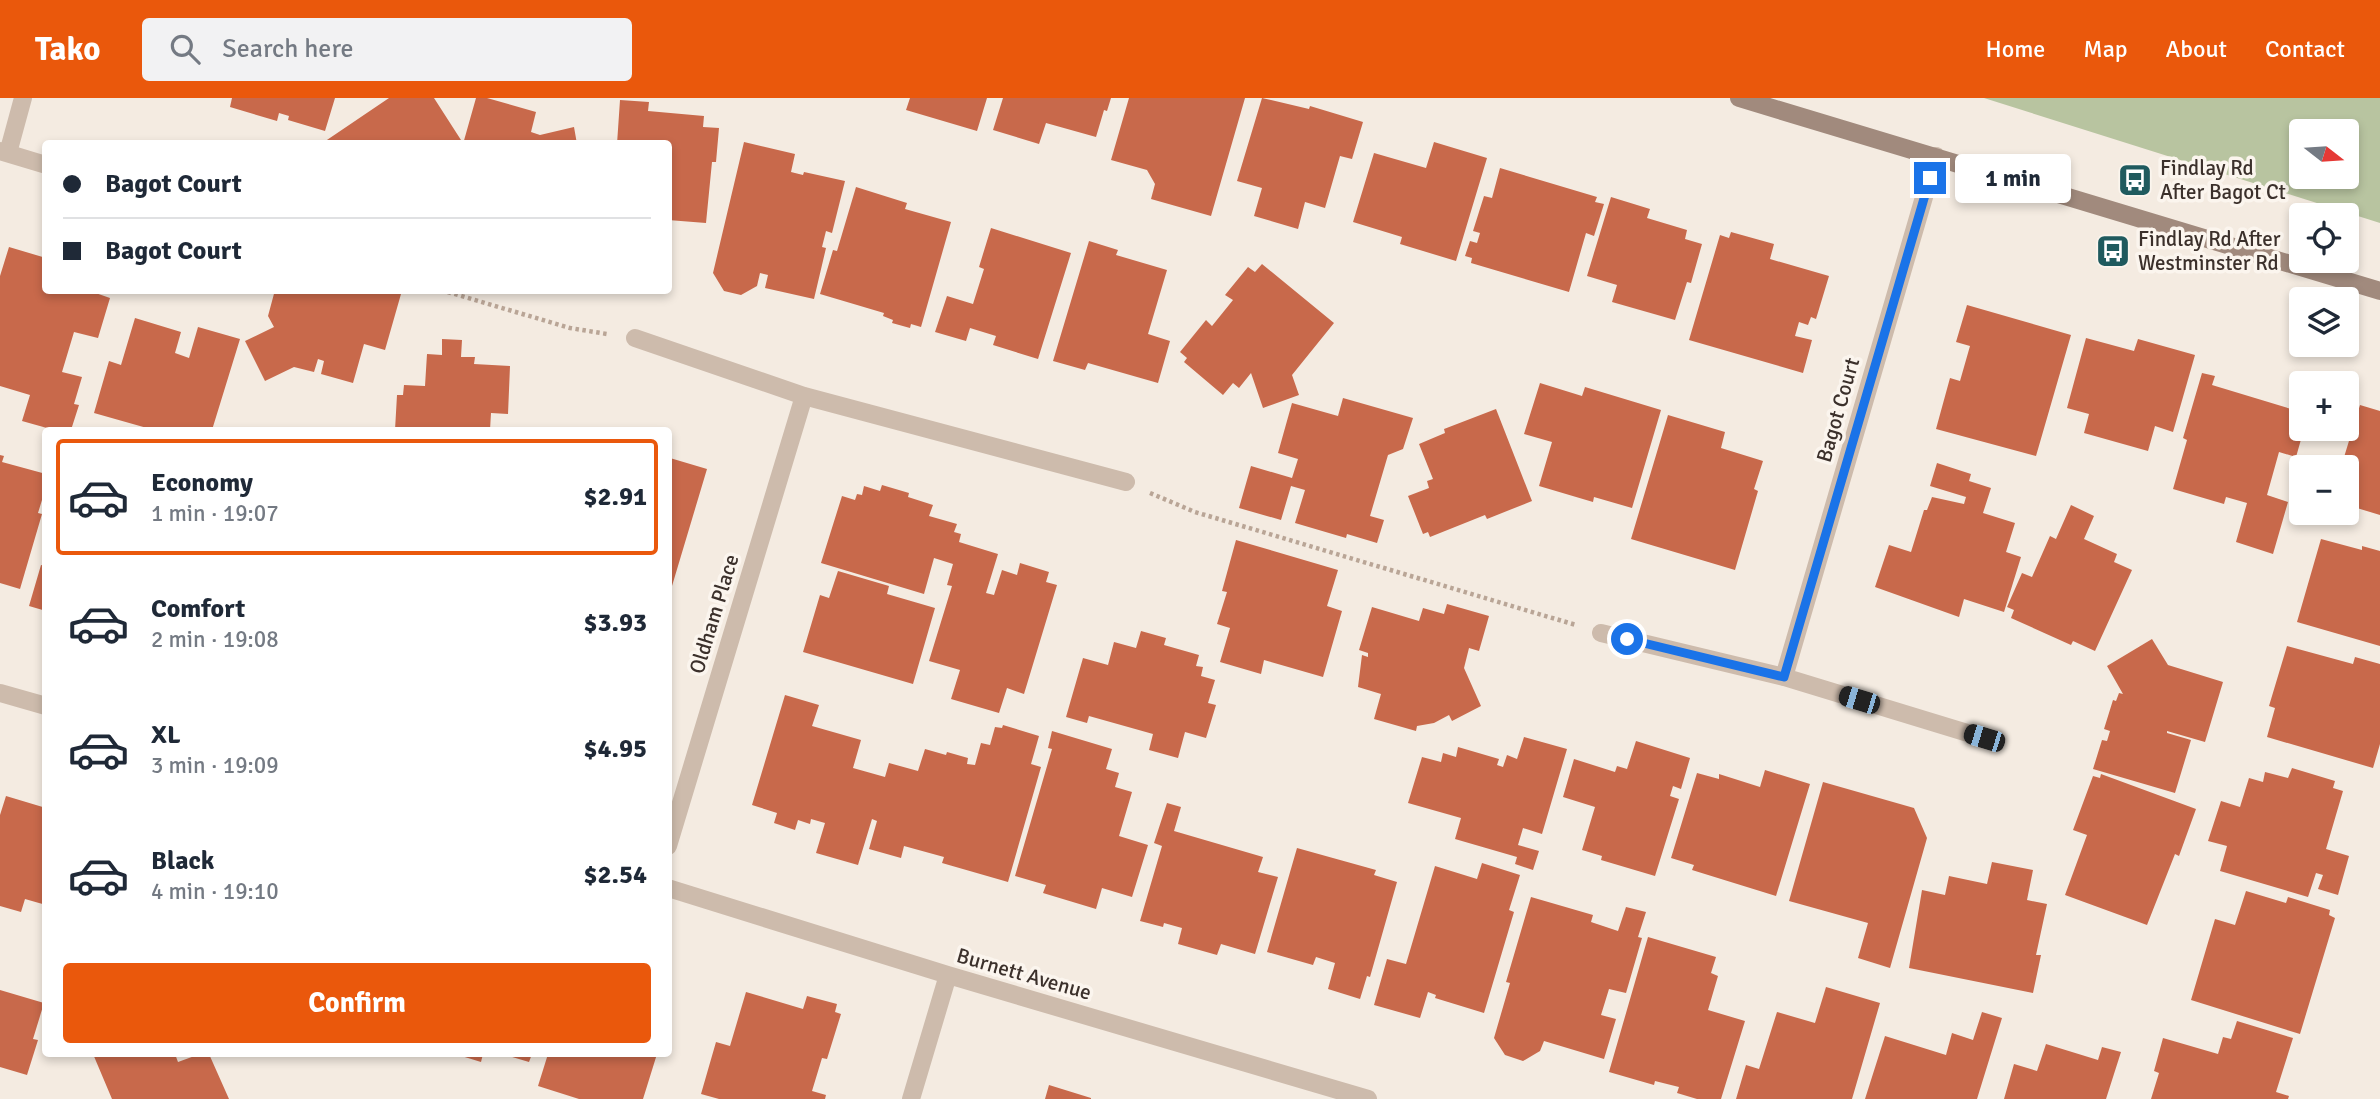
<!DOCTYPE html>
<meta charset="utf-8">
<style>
:root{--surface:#fff;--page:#f2f2f3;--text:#1f2937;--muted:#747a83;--line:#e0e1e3;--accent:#ea580c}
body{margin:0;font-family:Signika,sans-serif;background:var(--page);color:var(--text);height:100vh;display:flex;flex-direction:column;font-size:26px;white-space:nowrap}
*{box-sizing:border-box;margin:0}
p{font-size:23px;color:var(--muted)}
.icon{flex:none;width:38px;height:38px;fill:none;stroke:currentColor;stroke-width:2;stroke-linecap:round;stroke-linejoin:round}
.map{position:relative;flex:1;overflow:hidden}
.sheet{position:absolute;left:42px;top:329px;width:630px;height:630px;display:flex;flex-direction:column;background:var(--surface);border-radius:7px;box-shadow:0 4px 10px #0003}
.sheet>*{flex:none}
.guide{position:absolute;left:42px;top:42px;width:630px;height:154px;border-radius:7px;box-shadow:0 4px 10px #0003;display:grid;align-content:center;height:154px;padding:0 21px;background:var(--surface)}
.needle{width:46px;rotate:107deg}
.buttons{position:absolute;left:2289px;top:21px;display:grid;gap:14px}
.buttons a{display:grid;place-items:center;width:70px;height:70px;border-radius:7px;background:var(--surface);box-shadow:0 4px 10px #0003;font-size:35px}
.end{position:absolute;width:32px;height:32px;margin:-16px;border:9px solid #1a73e8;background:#fff;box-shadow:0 0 0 4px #fff}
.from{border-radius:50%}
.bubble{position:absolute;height:49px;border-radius:7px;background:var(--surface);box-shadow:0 4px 10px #0003;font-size:23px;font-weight:700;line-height:49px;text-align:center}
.car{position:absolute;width:21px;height:42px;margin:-21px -10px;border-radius:9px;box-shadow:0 0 5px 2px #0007;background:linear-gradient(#222 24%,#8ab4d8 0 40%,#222 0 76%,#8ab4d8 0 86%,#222 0)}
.guide b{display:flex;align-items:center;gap:24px;height:66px;font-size:26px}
.guide b+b{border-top:2px solid var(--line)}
.guide i{width:18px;height:18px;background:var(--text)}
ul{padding:12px 0 0;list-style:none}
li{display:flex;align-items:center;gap:21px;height:116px;margin:0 14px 10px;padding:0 7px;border:4px solid transparent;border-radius:7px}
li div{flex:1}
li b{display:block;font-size:26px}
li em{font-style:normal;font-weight:700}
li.current{border-color:var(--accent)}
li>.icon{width:63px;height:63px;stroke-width:1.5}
.cta{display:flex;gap:14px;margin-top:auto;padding:14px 21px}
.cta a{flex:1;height:80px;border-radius:7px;background:var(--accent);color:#fff;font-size:28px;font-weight:700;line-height:80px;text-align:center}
header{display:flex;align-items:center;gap:42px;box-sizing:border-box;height:98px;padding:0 35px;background:var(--accent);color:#fff}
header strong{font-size:33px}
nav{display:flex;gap:38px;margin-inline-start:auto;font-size:24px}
.search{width:490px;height:63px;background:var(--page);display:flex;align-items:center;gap:18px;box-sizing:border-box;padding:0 24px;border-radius:7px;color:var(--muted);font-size:26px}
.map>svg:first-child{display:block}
</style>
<header>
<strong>Tako</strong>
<div class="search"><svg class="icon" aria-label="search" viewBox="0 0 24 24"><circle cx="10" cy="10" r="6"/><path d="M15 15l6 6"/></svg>Search here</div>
<nav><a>Home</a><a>Map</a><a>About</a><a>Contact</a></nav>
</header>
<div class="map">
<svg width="2380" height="1001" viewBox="0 0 2380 1001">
<rect width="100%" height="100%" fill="#f4ebe1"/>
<path fill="#b8c4a0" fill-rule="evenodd" d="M1984,0H2380V125ZM2301,33H2347V79H2301Z"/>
<path fill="#c8694b" d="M232,0H335L325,33L288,22L289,18L279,15L277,23L230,9Z
M389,0H434L461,42L460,46H321Z
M476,0H487L536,14L531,34L540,37L574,29L577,46H463Z
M910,0H987L977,33L906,12Z
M1003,0H1111L1107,13L1104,12L1096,39L1046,25L1039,46L993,32Z
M1129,0H1245L1211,118L1151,101L1155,86L1147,72L1111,62Z
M1262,0L1309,11L1310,8L1363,24L1352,61L1340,58L1325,110L1305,104L1298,131L1254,118L1262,90L1237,83Z
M620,2L649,4L648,13L704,18L703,29L719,30L716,64H712L706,125L668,122V46H617Z
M744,44L795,56L791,74L803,77L804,74L845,83L832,135L826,133L822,149L826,150L814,201L765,190L768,177L760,175L757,188L741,197L724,193L713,175Z
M1434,44L1487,60L1456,163L1400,146L1402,139L1353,124L1374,55L1426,70Z
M1500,70L1597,99L1595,104L1604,106L1594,138L1586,135L1569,194L1471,165L1472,160L1465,158L1470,143L1477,145L1480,135L1473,133L1484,98L1492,100Z
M856,89L907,105L905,111L951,124L921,229L911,226L910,230L892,225L893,222L883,218L884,215L820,196L833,152L837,153Z
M1611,99L1650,111L1647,120L1687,132L1685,141L1702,146L1691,185L1687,184L1675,222L1612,204L1617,187L1587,178Z
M991,130L1071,155L1038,261L993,247L996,238L970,230L966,243L935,234L947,198L973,206L984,171L979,169Z
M1731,134L1774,146L1770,161L1829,178L1816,221L1811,219L1808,227L1799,224L1795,238L1812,242L1803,275L1689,242L1720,137L1729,140Z
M1089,143L1118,152L1116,157L1167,172L1148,236L1170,243L1158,285L1088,265L1085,272L1053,263Z
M9,149L46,160V192H87L110,200L98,240L74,234L62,274L82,279L74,306L79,307L71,332H54L22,323L30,297L0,288V178Z
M1262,166L1334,225L1292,277L1299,297L1263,310L1251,275L1239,290L1233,285L1223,297L1184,264L1187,260L1180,254L1206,222L1212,228L1233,202L1225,197L1248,169L1255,174Z
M275,192H387L401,196L385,252L364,246L353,285L321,276L324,263L318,261L314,274L294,269L265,283L245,243L274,229L268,218Z
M1967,207L2071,237L2036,358L1936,331L1950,280L1960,283L1970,248L1956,244Z
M135,220L181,234L175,255L189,260L198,229L240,241L212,332H154L94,315L109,263L121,267Z
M2086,240L2134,253L2138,241L2195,257L2173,334L2155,328L2148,353L2084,335L2089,316L2067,310Z
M442,241L462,242L461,259H475L474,266L510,268L508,316L491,315L490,332H395L397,297H403L404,287L425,288L427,256L442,257Z
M2202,275L2215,278L2212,287L2301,314V331H2304L2296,359L2279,354L2267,397L2288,404L2273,456L2236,444L2247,405L2226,399L2224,406L2173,391L2187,342L2183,340Z
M1540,285L1582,298L1585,289L1661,312L1632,410L1594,399L1593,404L1539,388L1552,344L1524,336Z
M1343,300L1413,320L1403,351L1388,357L1370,418L1384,422L1377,445L1347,436L1346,440L1295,425L1305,392L1291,388L1281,422L1239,410L1251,368L1292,380L1298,361L1278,355L1292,305L1338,318Z
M2360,307L2380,313V417L2347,407V369H2341Z
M1496,311L1532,403L1487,421L1485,417L1430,439L1428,434L1423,436L1408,398L1429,390L1427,383L1433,381L1419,346L1445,335L1444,331Z
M1668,317L1725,334L1721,350L1763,363L1754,391L1758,393L1735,472L1631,441Z
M0,357L4,358L2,364L46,376V389L38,415L42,416L20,491L0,485Z
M670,360L707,371L669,498L668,366Z
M1937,365L1971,376L1969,383L1991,390L1983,415L2015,425L2006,454L2021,459L2004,514L1964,501L1959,519L1875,489L1889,447L1911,454L1924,412H1927L1932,399L1964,406L1966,399L1930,388Z
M882,387L909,395L908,399L933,407L929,418L957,426L954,434L961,436L959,444L998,456L986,495L994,497L1002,472L1017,477L1020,465L1049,474L1046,484L1057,487L1024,596L1007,590L999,615L951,601L960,572L929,563L952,488L947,487L953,466L934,460L924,496L821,465L842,398L855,402L857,396L862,397L864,388L880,393Z
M2071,407L2094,418L2084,441L2117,456L2114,464L2132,472L2095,553L2073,543L2071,547L2011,520L2014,512L2007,509L2022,475L2032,479L2050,438L2056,441Z
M2321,441L2362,452V448L2380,453V548L2297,524Z
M1236,442L1338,472L1327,508L1342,513L1323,579L1264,562L1261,576L1220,564L1230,530L1217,526L1227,494L1222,493Z
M41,467L46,468V513L29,508Z
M838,473L889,488L887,496L935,510L913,586L803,554L820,497L829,500Z
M1447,506L1489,518L1479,553L1469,550L1464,570L1481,608L1452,623L1449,617L1434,625L1417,628L1416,633L1374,621L1381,596L1358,589L1362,557L1368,559V555L1359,552L1372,509L1419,523L1423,510L1444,516Z
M1141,533L1166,540L1164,547L1199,557L1196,568L1203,569L1201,578L1215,582L1208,605L1216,607L1206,640L1185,634L1178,660L1149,652L1153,636L1089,618L1087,625L1066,619L1083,560L1108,567L1114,544L1136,550Z
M2152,541L2168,567L2223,584L2205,644L2167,633V635L2191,642L2175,695L2093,671L2102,642L2107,643L2110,633L2104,631L2113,602L2116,603L2119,595L2123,596L2107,568Z
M2287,548L2353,566L2355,559L2380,566V646L2373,670L2267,639L2275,610L2269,608Z
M785,597L819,607L812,628L861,642L853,670L885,679L889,665L918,673L925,651L946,657L947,654L968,660L967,666L975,667L981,645L990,647L995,629L1002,630L1003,627L1039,638L1031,666L1041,669L1008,784L942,765L944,759L904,748L901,760L869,751L877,723L872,721L858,767L816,755L825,725L811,721L810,726L798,722L795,732L774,725L777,715L752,707Z
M1052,633L1112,651L1106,671L1119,675L1115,689L1132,694L1119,738L1148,747L1132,799L1102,790L1096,811L1043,795L1046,787L1015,778L1052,651L1048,650Z
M1524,639L1567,651L1542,736L1523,730L1518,747L1539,753L1533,772L1515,766L1517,759L1455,741L1461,720L1408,705L1422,659L1441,664L1443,655L1456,659L1458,649L1499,661L1497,667L1503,669L1507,657L1517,661Z
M1636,643L1690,660L1681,691L1673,688L1670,698L1679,701L1655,778L1601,762L1602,758L1582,752L1595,709L1563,699L1574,661L1615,674L1617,668L1627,671Z
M2292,670L2335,683L2333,690L2343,693L2326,751L2349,758L2338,797L2318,791L2323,777L2316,775L2308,799L2220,773L2227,748L2208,743L2221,703L2240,709L2249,680L2263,684L2265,674L2288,680Z
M1765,672L1810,686L1776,798L1692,772L1694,767L1671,760L1697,675L1719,681V676L1760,689Z
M2101,676L2196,711L2179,758L2175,756L2147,827L2065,797L2087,737L2073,732L2093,678L2100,680Z
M1823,684L1914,710L1927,740L1890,870L1858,860L1868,825L1789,803Z
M6,698L46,710V807L25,801L21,814L0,808V717Z
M1167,705L1181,709L1174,733L1263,759L1258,774L1278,779L1255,856L1221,846L1217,857L1178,846L1182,830L1164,825L1163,829L1140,823L1162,748L1154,745Z
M1297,750L1376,772L1374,777L1397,784L1370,879L1367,878L1360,901L1328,891L1335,865L1316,859L1313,867L1267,854Z
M1992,764L2033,772L2027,802L2047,806L2036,857H2041L2033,895L1909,870L1922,792L1945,797L1949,778L1987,786Z
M1482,765L1520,777L1509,812L1514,814L1484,915L1435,900L1436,897L1428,894L1420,920L1374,907L1387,861L1406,866L1435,768L1477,781Z
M2246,793L2286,805L2288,799L2330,812L2329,817L2335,820L2300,936L2191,902L2215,821L2235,827Z
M1531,799L1593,817L1591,824L1618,833L1626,809L1646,814L1638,839L1642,840L1626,895L1609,891L1601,917L1616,921L1604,961L1544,943L1540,953L1523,963L1505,957L1494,940L1510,885L1506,884Z
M1648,839L1716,859L1711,875L1718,878L1708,912L1745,923L1721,1001H1697L1677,995L1679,989L1655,983L1654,987L1609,974Z
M1826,889L1880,905L1852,1001H1736L1746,967L1759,971L1777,914L1815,925Z
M0,892L44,905L33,941L38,942L27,977L0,969Z
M746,894L803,911L807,898L837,906L835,914L841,916L827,961L822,960L812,993L826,997L825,1001H719L701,996L716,944L730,948Z
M1982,914L2002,920L1977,1001H1865L1885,938L1946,957L1952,935L1973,942Z
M2237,923L2293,940L2276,994L2289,998L2288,1001H2151L2159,975L2154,973L2163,940L2218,956L2223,939L2231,941Z
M2046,946L2098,962L2102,949L2121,954L2106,1001H2004L2014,966L2037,973Z
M93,956H175L178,964L200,956H209L229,1001H112Z
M455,956H483L481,964Z
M502,956H532L529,964Z
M548,956H657L643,1001H579L538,988Z
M1049,987L1091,1000V1001H1045Z"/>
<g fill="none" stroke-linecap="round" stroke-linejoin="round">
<path stroke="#b9a596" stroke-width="4.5" stroke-dasharray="3.5 3.5" stroke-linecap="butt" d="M441,192L570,230L607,236
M1150,395L1195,414L1576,527"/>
<path stroke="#cdbbac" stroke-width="18" d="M0,53L46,67
M8,55L23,0
M635,240L804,298L1126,384
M1601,535L1784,579L1984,640
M1784,579L1936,58
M0,595L46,608
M668,748L804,298
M668,790L948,877L1368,1001
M911,1001L948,877"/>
<path stroke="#a18a7d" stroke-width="18" d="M1739,0L2380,193"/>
</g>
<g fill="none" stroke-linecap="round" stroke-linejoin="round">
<path stroke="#1a73e8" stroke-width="9" d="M1627,541L1784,579L1930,80"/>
</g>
<defs>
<g id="bus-square" transform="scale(1.75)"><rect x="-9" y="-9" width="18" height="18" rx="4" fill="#1f5a5e" stroke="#fbf5ee"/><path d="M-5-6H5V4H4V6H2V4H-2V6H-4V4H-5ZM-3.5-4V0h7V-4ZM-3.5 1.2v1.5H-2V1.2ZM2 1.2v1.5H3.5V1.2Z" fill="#fff"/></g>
</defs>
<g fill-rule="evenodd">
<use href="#bus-square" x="2135" y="82"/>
<use href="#bus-square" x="2113" y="153"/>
</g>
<g text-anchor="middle" stroke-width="7" stroke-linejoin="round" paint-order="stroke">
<g font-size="21" fill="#3b302b" stroke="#fbf5ee" text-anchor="start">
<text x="2160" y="77">Findlay Rd<tspan x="2160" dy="24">After Bagot Ct</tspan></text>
<text x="2138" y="148">Findlay Rd After<tspan x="2138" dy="24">Westminster Rd</tspan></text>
</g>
<g font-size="21" fill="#3b302b" stroke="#fbf5ee">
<text transform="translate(1838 312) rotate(-74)" y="7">Bagot Court</text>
<text transform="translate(714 516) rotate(-73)" y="7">Oldham Place</text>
<text transform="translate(1024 876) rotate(16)" y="7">Burnett Avenue</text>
</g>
</g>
</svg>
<div class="buttons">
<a><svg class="needle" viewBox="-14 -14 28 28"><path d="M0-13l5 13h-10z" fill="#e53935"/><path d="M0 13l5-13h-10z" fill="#747a83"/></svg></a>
<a><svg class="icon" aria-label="locate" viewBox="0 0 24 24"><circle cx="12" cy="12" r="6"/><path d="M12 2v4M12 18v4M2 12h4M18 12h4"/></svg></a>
<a><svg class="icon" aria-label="layers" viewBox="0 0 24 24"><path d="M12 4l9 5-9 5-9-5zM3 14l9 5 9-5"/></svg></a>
<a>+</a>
<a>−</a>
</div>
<i class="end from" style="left:1627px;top:541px"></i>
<i class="end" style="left:1930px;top:80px"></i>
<div class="bubble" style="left:1955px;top:56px;width:116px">1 min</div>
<i class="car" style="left:1859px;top:602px;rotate:287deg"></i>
<i class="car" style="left:1984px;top:640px;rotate:287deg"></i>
<div class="guide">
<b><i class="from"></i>Bagot Court</b>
<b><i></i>Bagot Court</b>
</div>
<section class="sheet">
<ul>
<li class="current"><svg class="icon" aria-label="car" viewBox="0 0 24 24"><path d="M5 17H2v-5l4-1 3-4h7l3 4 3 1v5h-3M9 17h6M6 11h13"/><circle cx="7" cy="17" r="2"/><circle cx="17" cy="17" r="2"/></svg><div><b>Economy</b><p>1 min · 19:07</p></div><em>$2.91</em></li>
<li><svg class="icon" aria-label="car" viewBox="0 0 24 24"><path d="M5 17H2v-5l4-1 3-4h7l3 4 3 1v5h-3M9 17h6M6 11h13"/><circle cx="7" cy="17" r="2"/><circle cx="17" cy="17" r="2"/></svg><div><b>Comfort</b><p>2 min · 19:08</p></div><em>$3.93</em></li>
<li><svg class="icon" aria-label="car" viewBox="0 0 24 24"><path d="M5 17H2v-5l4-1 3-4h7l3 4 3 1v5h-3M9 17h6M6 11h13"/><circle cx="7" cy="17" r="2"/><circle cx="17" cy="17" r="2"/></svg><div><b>XL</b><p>3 min · 19:09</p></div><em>$4.95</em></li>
<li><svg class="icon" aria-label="car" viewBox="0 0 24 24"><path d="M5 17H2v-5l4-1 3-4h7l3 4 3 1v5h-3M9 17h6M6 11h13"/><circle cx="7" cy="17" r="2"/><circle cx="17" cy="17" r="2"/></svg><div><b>Black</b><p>4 min · 19:10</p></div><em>$2.54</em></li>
</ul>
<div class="cta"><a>Confirm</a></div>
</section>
</div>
